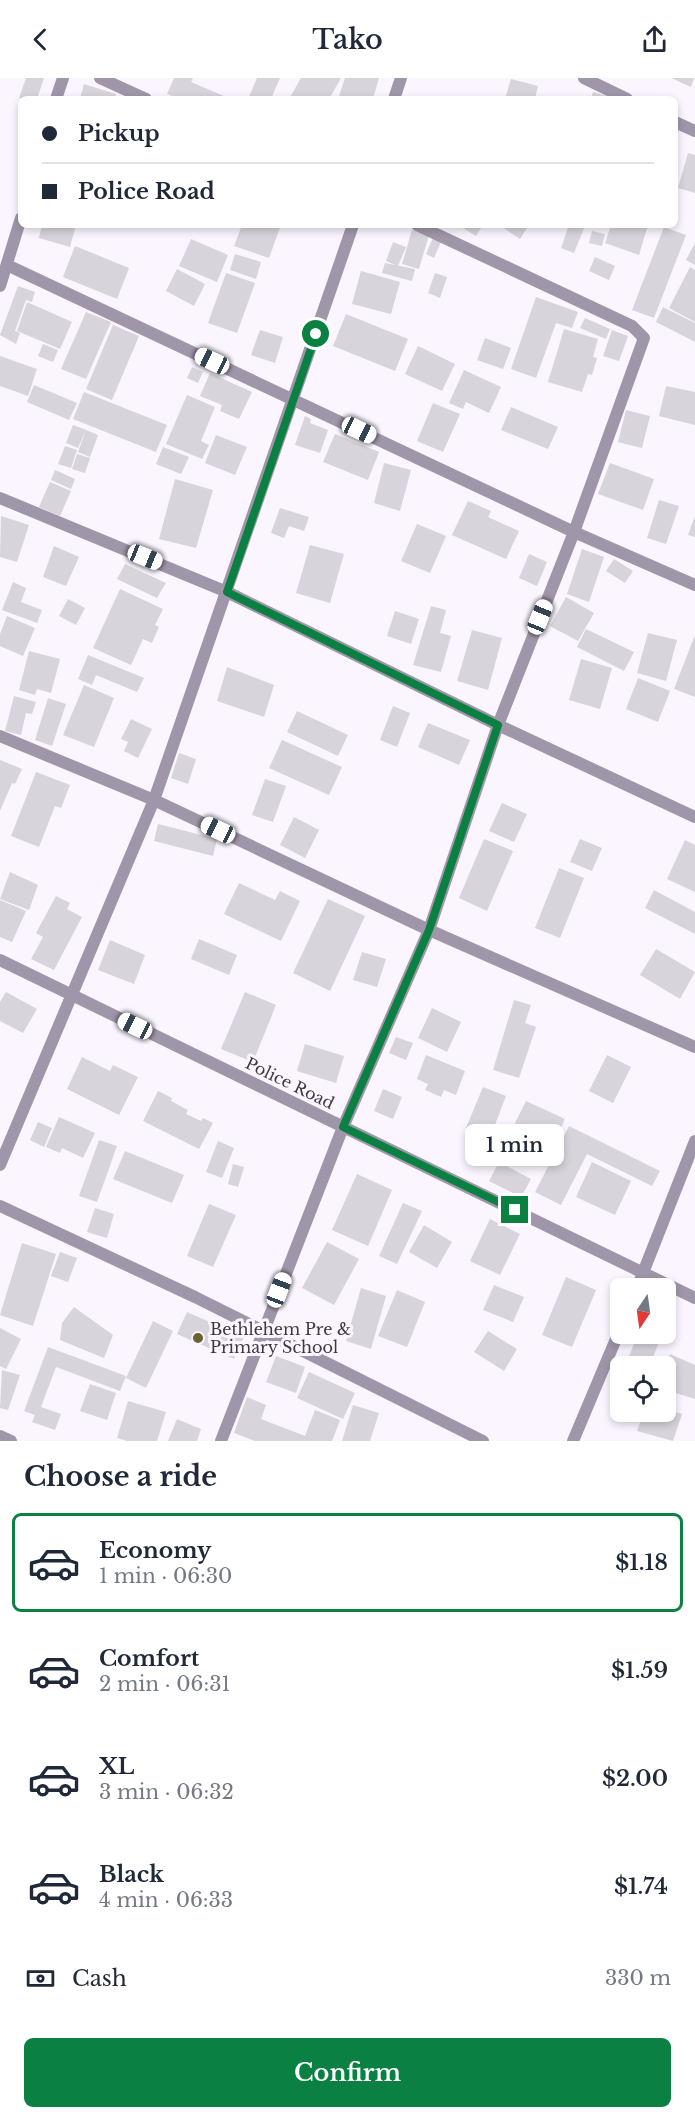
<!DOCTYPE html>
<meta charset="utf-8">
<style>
:root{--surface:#fff;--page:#f2f2f3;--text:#1f2937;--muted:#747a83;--line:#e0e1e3;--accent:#0b8043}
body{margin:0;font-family:"Libre Baskerville",serif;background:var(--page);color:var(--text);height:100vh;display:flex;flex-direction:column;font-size:22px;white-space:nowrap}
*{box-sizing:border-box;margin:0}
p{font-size:20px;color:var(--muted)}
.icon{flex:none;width:33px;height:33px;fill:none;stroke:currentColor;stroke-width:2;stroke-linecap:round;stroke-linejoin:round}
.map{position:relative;height:1363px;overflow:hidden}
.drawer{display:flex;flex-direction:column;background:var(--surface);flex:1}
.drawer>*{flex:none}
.top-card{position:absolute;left:18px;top:18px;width:660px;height:132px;border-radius:9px;box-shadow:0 3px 9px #0003;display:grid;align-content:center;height:132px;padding:0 24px;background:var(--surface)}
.needle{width:39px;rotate:193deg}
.tools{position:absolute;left:610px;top:1200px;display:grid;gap:12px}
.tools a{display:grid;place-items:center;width:66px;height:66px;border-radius:9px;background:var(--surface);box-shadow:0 3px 9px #0003;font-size:30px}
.end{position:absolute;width:27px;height:27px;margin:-14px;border:8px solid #0b8043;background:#fff;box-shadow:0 0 0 3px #fff}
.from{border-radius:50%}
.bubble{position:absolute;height:42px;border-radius:9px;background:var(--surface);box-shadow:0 3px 9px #0003;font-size:20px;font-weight:600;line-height:42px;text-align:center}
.car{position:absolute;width:18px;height:36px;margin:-18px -9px;border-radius:8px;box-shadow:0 0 4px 2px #0007;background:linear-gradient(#fff 24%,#345 0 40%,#fff 0 76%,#345 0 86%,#fff 0)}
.top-card b{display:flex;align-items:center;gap:21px;height:57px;font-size:22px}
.top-card b+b{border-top:2px solid var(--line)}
.top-card i{width:15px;height:15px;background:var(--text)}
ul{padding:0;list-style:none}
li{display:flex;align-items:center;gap:18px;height:99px;margin:0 12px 9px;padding:0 12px;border:3px solid transparent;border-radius:9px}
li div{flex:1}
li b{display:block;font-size:22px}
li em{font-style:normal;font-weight:600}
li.current{border-color:var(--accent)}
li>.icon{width:54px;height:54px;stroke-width:1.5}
h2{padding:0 24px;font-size:27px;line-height:72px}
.pay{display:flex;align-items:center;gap:15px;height:66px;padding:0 24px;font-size:22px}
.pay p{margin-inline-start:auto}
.action{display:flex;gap:12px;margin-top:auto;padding:12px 24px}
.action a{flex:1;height:69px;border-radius:9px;background:var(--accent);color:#fff;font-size:24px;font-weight:600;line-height:69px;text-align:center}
header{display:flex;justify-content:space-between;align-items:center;height:78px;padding:0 24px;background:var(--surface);font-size:27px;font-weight:600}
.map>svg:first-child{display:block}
</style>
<header><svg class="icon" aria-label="back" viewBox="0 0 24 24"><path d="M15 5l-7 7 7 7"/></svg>Tako<svg class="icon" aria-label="share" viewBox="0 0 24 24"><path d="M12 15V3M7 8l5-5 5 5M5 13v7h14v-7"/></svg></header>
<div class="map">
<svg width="695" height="1363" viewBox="0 0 695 1363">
<rect width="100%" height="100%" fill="#faf5fe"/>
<path fill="#d8d4dc" d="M26,0H44L37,21L19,20Z
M174,0H193L191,4L231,21H180L167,16Z
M257,0H280L271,21H248Z
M301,0H341L329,21H289Z
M345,0H379L373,21H338Z
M671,0H694L691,9Z
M511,1L538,8L535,21H505Z
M84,6L116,16L115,21H80Z
M593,14L607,18L606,21H591Z
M688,75L695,77V115L678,110Z
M42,147H76L70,169L39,160Z
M242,147H281L269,180L234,168Z
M458,147H483L476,158Z
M499,147H529L520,161Z
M569,147L585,148L574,175L561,170Z
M611,147H648L639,177L605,165Z
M664,149L686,157L654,240L632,232Z
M412,152L429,157L419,191L402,186Z
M592,153L605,156L602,168L589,165Z
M433,160L441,164L434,180L426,176Z
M191,161L228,177L217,204L179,188Z
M393,164L406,169L398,188L386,183Z
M695,165V187L686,182Z
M75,168L129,190L117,221L63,199Z
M235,176L261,184L256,201L230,192Z
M595,179L615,188L609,202L589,193Z
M385,185L415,191L412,203L382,195Z
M690,189L695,192V244L669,230Z
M177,191L205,206L194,228L166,213Z
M361,193L400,204L391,236L352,226Z
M226,195L255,205L237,255L208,245Z
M435,195L447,199L440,220L428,215Z
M18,208L35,214L32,224L26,222L15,253L20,255L16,266L0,257Z
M536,219L578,234L572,250L556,245L536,300L511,291Z
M27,224L72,244L60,271L17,253Z
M663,229L695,245V264L656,244Z
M86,234L111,244L86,301L61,291Z
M346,236L408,261L395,293L333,268Z
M585,240L610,251L606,261L580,250Z
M113,247L139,258L112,322L86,311Z
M564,251L598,261L593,279L597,280L592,297L588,296L582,314L548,304Z
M260,252L283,259L275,285L251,277Z
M612,252L628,258L619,283L603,278Z
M485,260L511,270L503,291L477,282Z
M43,266L58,272L53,284L38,278Z
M418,268L455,286L442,313L405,296Z
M0,278L37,291L28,318L0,308Z
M192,289L203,294L198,305L187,300Z
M464,292L501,309L489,335L466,324L463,331L449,325Z
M210,295L252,314L239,341L220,333L222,327L200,318Z
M34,307L77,325L69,342L27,324Z
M666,308L695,314V347L659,338Z
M84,314L167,347L156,374L73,341Z
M187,317L215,329L201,363L209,367L202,381L166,366Z
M433,325L460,336L443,374L417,363Z
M511,329L558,349L548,371L501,352Z
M626,332L650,338L642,370L618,364Z
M305,338L311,341L310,345L328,352L320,375L295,367Z
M73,347L86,352L78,370L66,365Z
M86,352L98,357L90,379L78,374Z
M335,356L379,374L368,402L323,384Z
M216,357L247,369L235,397L205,385Z
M65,368L77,372L71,390L58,386Z
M163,369L189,379L181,396L156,386Z
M77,376L90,380L85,395L72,391Z
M384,385L411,392L400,433L374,425Z
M610,385L654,401L643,432L598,416Z
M55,392L75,401L71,411L51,402Z
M175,401L213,412L196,470L159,461Z
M50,404L71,413L60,438L39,429Z
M659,422L679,428L666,466L647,460Z
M468,423L491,433L488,439L519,453L506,481L452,457Z
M280,430L309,439L304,453L289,448L284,460L271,455Z
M1,438L29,447L17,484L0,479Z
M695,438V459L688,457Z
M417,446L446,458L430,495L401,483Z
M310,467L344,476L330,525L296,515Z
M54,468L79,479L66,508L43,499Z
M582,471L604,479L589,524L567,516Z
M529,476L547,484L537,508L519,500Z
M614,481L633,493L625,505L606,493Z
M125,486L166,505L157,520L117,501Z
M13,504L26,510L21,524L42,532L37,545L2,532Z
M120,511L163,531L155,547L159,549L152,565L143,561L131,587L93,570Z
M566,519L594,535L578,563L550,548Z
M68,521L85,530L76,547L59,538Z
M431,528L446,532L440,555L451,558L441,594L413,587Z
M395,533L419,541L411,566L387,558Z
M7,538L35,550L23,578L0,568V556Z
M586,551L634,574L624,593L577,569Z
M472,552L502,560L488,612L457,603Z
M648,555L677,562L666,603L637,595Z
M695,557V619L674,611Z
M29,573L60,581L51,615L37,611L35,617L19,612Z
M88,577L144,600L137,614L96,597L92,607L78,601Z
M581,581L612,590L600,631L569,622Z
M227,589L274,607L264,639L217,623Z
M638,600L670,613L658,644L626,631Z
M84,607L114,620L94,669L63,657Z
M14,618L36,624L32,636L26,635L21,657L5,653Z
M48,620L66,626L52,668L35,662Z
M393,628L410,635L397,669L380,662Z
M297,633L348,657L338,678L287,654Z
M131,641L152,651L138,680L124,673L128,664L121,661Z
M428,645L470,662L459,687L418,669Z
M282,662L342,689L329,717L269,690Z
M179,675L196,681L188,706L171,700Z
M0,682L22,691L15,706L12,705L0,733Z
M36,694L70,707L61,730L55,728L39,769L11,758Z
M265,701L286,708L273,744L252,737Z
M502,725L527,736L514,764L489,753Z
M294,739L319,752L305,780L280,767Z
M158,746L217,761L213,778L154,763Z
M484,761L513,773L487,833L459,820Z
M580,761L602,770L592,793L570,784Z
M685,762L695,767V814L667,801Z
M559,790L584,800L560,860L535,850Z
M10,794L38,807L29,832L0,821Z
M239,805L275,822L280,813L300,823L281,863L224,836Z
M654,812L695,834V856L645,830Z
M56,818L70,825L67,831L82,839L54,892L31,881L43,859L36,855Z
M328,821L365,838L330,913L293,895Z
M0,822L26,833L12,864L0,859Z
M199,861L237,877L229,897L191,881Z
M110,862L145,877L134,906L98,892Z
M656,871L695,894L680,921L640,897Z
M362,874L386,881L377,909L353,902Z
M6,914L37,931L23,955L0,943V924Z
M245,914L276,927L253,984L221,971Z
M514,922L531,927L525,945L536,949L519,1000L493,992Z
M432,930L461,944L447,974L418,960Z
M396,959L413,965L406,982L389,975Z
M305,966L344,978L336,1005L297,993Z
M426,977L465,993L456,1017L444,1012L441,1019L425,1012L428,1006L417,1001Z
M607,977L631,989L613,1025L589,1013Z
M82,979L110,993L113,987L138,999L119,1037L67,1011Z
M483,1009L506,1018L490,1060L466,1050Z
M383,1011L402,1019L393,1041L374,1033Z
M158,1013L172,1020L171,1023L188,1032L186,1036L201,1043L203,1040L213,1045L199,1071L143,1043Z
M526,1023L565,1041L549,1076L509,1057Z
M59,1039L95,1055L83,1080L62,1070L60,1075L46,1069Z
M38,1044L52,1050L44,1069L30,1062Z
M569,1048L660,1093L652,1108L587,1076L561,1127L535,1114Z
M99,1062L117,1068L97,1124L79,1118Z
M218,1063L234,1070L222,1100L206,1094Z
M125,1073L184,1097L172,1125L113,1101Z
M499,1084L531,1101L521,1119L489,1103Z
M592,1084L631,1103L615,1137L576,1119Z
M233,1086L244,1089L238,1109L228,1106Z
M357,1096L392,1112L368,1168L332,1152Z
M403,1125L422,1133L397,1186L379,1178Z
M209,1126L236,1137L213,1189L187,1178Z
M95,1130L114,1136L107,1160L87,1154Z
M490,1141L520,1156L500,1197L470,1183Z
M424,1147L452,1164L437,1190L409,1174Z
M327,1164L359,1181L334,1227L302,1210Z
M22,1165L56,1176L33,1248L0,1237Z
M60,1174L77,1180L68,1204L51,1198Z
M566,1199L596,1212L572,1269L542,1257Z
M494,1207L524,1219L513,1244L483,1232Z
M361,1210L386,1218L371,1271L346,1263Z
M397,1212L425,1224L407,1269L378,1258Z
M666,1223L674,1226L666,1247Z
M74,1229L113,1257L104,1280L60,1262L62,1245Z
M187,1234L244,1259L234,1281L177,1256Z
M153,1243L173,1253L146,1310L126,1300Z
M0,1250L21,1261L6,1291L0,1288Z
M488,1253L517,1271L504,1293L474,1274Z
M638,1256H662L650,1287L629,1278Z
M48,1269L126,1298L120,1313L56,1289L41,1329L61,1336L55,1352L32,1344L35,1337L24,1333Z
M670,1276L695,1287V1321L666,1312V1291Z
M276,1278L305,1289L296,1315L266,1304Z
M2,1292L20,1297L8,1332L0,1330Z
M309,1294L355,1315L343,1341L297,1320Z
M90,1306L116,1315L107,1342L80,1333Z
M247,1319L266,1327L261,1341L305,1358L315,1332L340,1342L332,1363H255L234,1355Z
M128,1323L166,1334L157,1363H127L117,1360Z
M353,1327L379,1335L370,1363H342Z
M666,1331L682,1336L673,1363L637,1353L644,1334H666Z
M177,1341L201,1351L197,1363H168Z"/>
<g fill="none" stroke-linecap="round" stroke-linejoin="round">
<path stroke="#a096a9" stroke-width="12" d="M100,0L146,21
M584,0L627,21
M56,21L63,0
M394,21L401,0
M675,44L695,53
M7,187L574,454L695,507
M0,208L21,140
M0,420L227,514L498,647L695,739
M0,658L154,722L429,852L695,969
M0,882L695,1220
M0,1087L154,722L353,147
M0,1128L195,1219L483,1363
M637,1210L695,1063
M0,1358L11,1363
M221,1363L343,1049L429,852L498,647L574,454L644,260L632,248L417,147
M573,1363L621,1249"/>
</g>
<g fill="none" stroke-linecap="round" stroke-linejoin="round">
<path stroke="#0b8043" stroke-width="8" d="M316,256L227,514L498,647L429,852L343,1049L515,1132"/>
</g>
<circle fill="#6b622e" stroke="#faf5fe" stroke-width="2" cx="198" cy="1260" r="6"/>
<g text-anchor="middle" stroke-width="6" stroke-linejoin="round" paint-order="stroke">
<g font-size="16" fill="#3c3a3d" stroke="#faf5fe">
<text transform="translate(290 1005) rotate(26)" y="6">Police Road</text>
</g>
<g font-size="16" fill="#3c3a3d" stroke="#faf5fe" text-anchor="start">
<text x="210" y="1257">Bethlehem Pre &amp;<tspan x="210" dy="18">Primary School</tspan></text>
</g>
</g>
</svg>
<div class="tools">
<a><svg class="needle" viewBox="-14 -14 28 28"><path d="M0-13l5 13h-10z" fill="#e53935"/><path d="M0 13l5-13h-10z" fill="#747a83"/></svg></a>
<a><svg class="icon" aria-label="locate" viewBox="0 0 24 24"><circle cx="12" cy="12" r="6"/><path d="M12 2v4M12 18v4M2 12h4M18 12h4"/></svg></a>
</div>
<i class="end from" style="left:316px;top:256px"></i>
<i class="end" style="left:515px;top:1132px"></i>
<div class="bubble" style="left:465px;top:1046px;width:99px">1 min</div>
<i class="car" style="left:212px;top:283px;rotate:295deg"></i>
<i class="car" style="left:359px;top:352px;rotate:115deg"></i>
<i class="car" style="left:145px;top:479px;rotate:112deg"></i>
<i class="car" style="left:540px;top:539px;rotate:22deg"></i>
<i class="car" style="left:218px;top:752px;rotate:295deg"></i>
<i class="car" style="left:135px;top:948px;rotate:296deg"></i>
<i class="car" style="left:279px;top:1212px;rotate:21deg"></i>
<div class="top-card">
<b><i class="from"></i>Pickup</b>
<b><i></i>Police Road</b>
</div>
</div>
<section class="drawer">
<h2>Choose a ride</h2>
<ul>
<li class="current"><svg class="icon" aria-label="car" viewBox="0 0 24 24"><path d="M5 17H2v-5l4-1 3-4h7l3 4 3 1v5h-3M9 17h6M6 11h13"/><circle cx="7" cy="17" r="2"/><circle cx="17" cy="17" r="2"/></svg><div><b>Economy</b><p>1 min · 06:30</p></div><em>$1.18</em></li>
<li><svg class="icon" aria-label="car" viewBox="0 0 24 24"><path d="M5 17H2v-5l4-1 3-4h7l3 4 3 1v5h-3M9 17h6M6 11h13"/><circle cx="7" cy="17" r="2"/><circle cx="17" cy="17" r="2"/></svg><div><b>Comfort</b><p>2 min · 06:31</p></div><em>$1.59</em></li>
<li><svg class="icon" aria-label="car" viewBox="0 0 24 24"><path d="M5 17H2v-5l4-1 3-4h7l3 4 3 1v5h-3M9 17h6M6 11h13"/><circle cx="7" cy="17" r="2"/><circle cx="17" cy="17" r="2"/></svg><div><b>XL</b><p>3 min · 06:32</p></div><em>$2.00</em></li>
<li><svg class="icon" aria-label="car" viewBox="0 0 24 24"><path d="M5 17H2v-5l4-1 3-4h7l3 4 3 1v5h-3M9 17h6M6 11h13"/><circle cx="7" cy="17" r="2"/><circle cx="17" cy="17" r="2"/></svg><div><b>Black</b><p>4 min · 06:33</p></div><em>$1.74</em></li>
</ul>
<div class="pay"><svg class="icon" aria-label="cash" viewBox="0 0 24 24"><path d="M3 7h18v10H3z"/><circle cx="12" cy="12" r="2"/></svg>Cash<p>330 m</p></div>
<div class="action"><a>Confirm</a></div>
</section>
